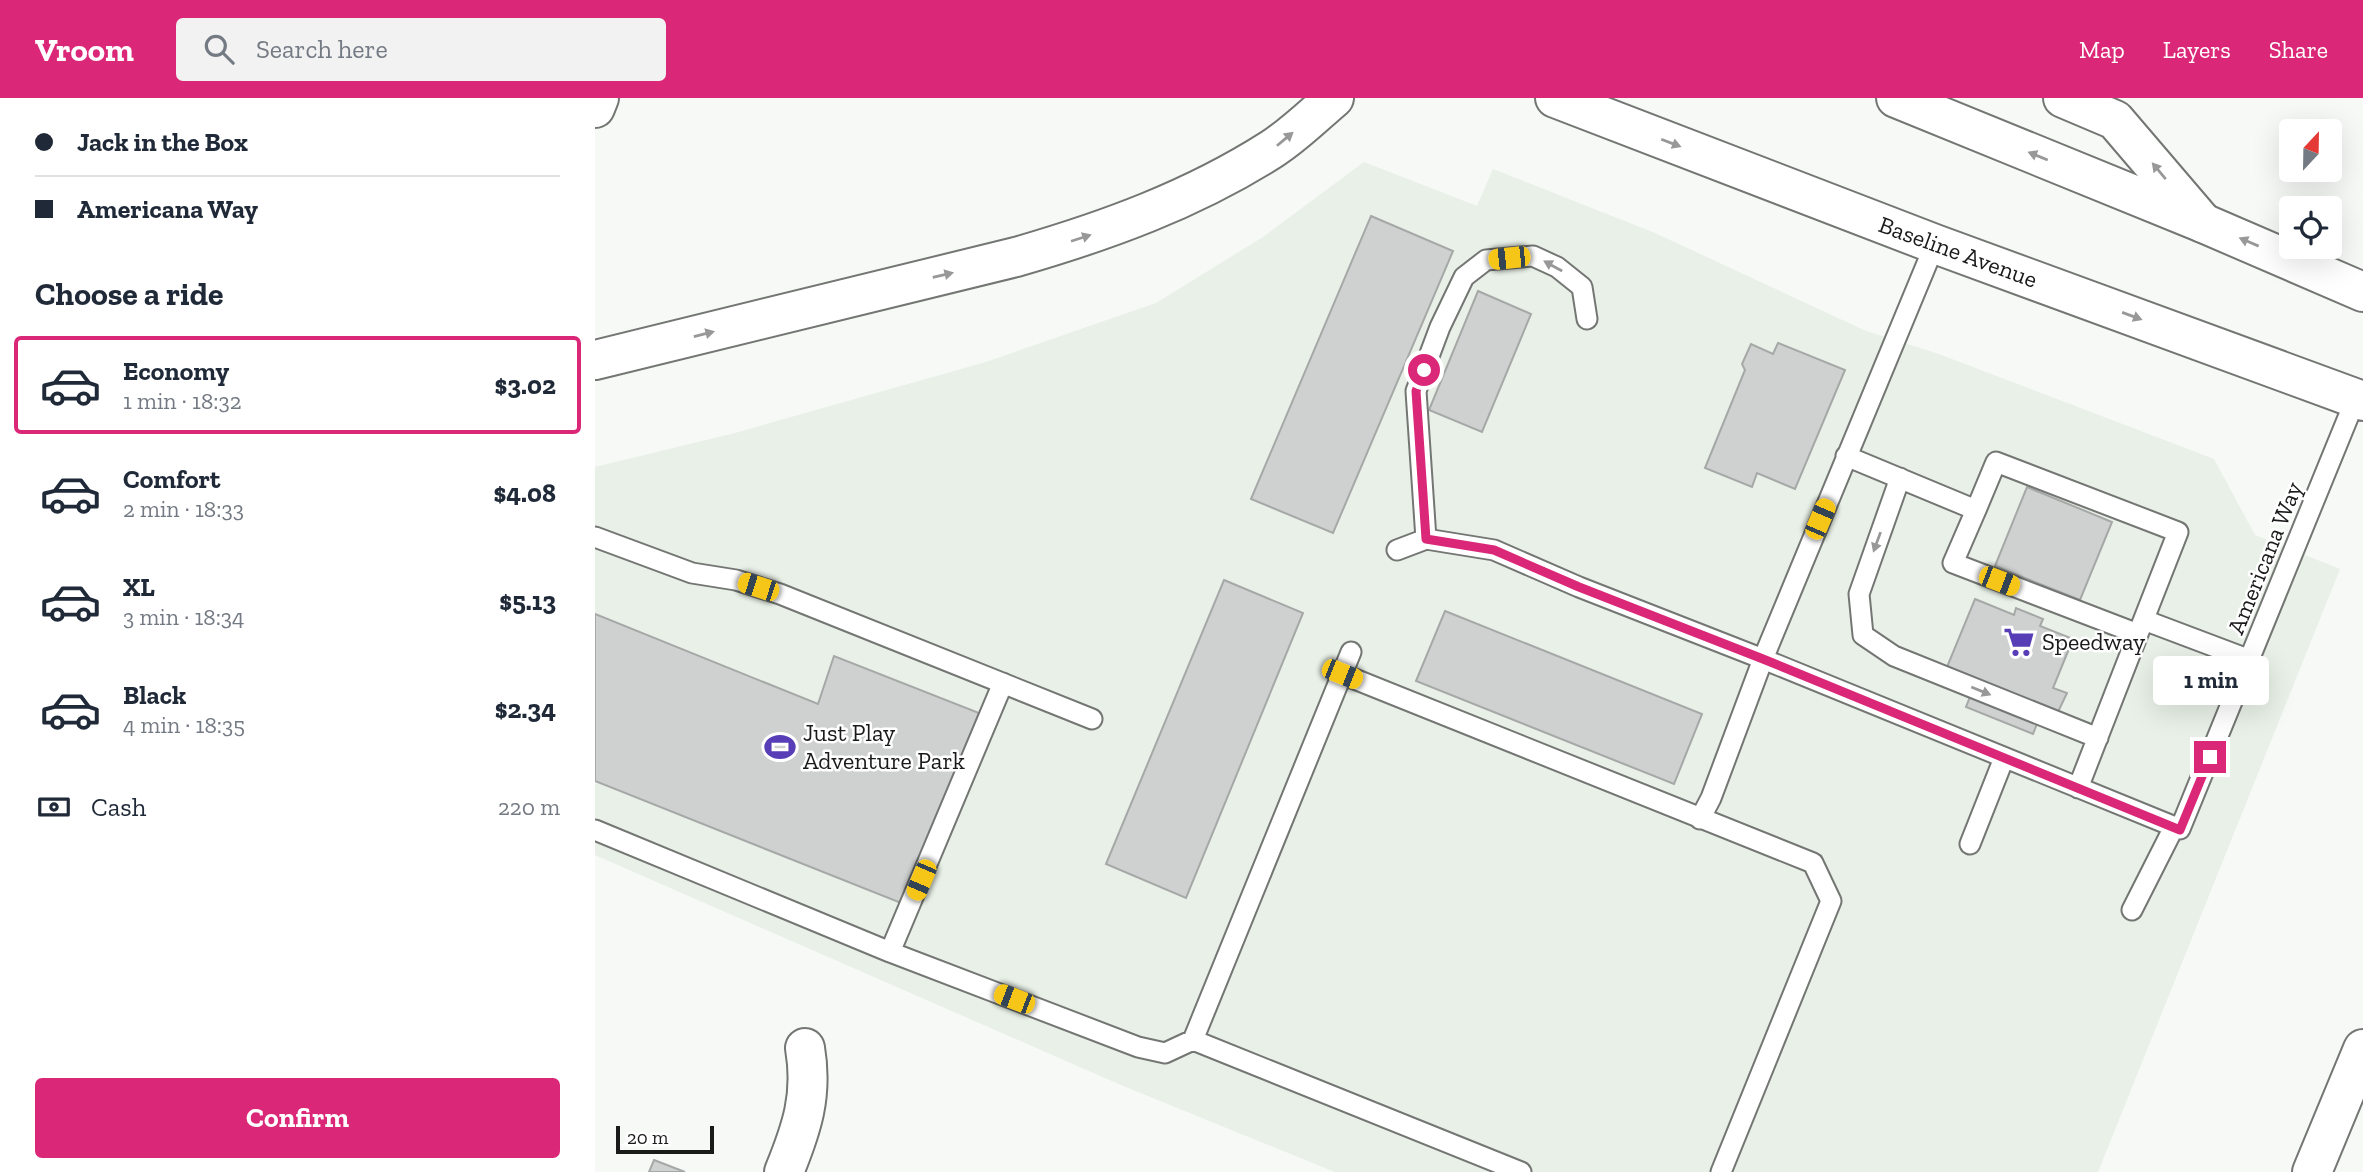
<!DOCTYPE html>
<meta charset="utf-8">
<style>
:root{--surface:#fff;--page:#f2f2f3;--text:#1f2937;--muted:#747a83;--line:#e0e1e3;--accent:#db2777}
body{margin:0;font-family:"Zilla Slab",serif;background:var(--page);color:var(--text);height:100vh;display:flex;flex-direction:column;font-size:26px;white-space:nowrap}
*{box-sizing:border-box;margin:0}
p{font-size:23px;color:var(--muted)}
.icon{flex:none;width:38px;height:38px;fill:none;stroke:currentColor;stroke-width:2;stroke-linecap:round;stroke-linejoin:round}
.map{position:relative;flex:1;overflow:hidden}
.sheet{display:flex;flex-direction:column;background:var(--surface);width:595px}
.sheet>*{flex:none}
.banner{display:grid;align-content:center;height:154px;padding:0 35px;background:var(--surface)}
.needle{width:46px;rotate:22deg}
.buttons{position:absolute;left:1684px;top:21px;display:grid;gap:14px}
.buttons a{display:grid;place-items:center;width:63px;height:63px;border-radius:7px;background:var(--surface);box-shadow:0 7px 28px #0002;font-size:35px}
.scale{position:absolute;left:21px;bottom:18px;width:98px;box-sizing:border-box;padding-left:7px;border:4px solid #191a19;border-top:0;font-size:19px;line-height:24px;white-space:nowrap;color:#191a19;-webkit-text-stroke:5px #fff;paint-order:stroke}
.end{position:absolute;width:32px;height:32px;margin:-16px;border:9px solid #db2777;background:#fff;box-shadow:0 0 0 4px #fff}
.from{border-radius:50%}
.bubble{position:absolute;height:49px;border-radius:7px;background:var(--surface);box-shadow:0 7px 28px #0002;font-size:23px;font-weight:800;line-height:49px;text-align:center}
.car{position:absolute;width:21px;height:42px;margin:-21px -10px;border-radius:9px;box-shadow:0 0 5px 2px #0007;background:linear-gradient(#f5c518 24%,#345 0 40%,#f5c518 0 76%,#345 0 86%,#f5c518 0)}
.banner b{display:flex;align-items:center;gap:24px;height:66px;font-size:26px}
.banner b+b{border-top:2px solid var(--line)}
.banner i{width:18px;height:18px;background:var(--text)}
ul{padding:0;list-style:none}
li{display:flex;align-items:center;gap:21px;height:98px;margin:0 14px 10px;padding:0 21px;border:4px solid transparent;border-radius:7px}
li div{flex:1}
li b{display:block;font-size:26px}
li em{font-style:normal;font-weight:800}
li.current{border-color:var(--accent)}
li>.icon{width:63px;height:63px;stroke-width:1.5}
h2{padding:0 35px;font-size:32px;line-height:84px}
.pay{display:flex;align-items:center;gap:18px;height:77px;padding:0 35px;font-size:26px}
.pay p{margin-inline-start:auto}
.primary-button{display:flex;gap:14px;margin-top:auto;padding:14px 35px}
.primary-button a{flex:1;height:80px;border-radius:7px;background:var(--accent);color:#fff;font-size:28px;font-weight:800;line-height:80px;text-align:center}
header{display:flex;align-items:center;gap:42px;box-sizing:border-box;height:98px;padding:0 35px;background:var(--accent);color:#fff}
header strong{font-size:33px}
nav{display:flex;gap:38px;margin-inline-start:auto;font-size:24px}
.search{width:490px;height:63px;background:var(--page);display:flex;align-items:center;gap:18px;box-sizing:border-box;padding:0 24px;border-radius:7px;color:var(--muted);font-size:26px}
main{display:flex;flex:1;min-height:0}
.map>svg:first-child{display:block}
</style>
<header>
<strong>Vroom</strong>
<div class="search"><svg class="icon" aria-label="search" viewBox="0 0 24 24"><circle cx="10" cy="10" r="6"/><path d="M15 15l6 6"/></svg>Search here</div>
<nav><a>Map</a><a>Layers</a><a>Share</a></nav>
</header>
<main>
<section class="sheet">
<div class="banner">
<b><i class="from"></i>Jack in the Box</b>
<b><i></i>Americana Way</b>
</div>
<h2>Choose a ride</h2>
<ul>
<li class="current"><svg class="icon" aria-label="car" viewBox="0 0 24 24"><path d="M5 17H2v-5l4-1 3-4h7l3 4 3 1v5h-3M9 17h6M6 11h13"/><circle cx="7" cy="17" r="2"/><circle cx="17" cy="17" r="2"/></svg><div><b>Economy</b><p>1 min · 18:32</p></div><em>$3.02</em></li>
<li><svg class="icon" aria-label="car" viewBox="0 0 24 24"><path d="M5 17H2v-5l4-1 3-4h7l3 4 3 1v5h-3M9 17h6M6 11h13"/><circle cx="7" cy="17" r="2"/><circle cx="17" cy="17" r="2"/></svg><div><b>Comfort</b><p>2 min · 18:33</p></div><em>$4.08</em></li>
<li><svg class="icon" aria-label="car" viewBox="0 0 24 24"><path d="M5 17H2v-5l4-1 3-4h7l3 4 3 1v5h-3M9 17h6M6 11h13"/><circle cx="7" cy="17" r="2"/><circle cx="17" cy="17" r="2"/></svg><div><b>XL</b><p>3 min · 18:34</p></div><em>$5.13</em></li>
<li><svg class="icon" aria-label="car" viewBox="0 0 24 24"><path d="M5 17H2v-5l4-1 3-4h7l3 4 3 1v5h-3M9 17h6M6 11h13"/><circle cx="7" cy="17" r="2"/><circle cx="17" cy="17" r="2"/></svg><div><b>Black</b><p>4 min · 18:35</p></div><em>$2.34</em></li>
</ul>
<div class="pay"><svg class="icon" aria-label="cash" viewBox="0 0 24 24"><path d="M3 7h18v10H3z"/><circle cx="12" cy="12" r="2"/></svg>Cash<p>220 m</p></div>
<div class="primary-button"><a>Confirm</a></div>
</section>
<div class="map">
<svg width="1768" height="1074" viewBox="0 0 1768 1074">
<rect width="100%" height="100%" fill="#f6f9f6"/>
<path fill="#e8f0e7" d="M769,64L882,108L898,71L1060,135L1271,233L1341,255L1619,361L1660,437L1745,471L1503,1074H740L526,987L0,757V369L140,335L391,264L561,205L668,139Z"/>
<path fill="#ced1d0" stroke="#a5a8a7" stroke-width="2" d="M776,118L858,153L738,435L656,401Z
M883,193L936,216L887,334L834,312Z
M1183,245L1250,272L1200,391L1162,375L1157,389L1110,370L1150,272L1147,266L1156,246L1178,256Z
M1432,389L1517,424L1485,502L1400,468Z
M629,482L708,515L591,800L511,766Z
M1380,501L1419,517L1421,510L1448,521L1445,528L1478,541L1458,590L1472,595L1463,614L1449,608L1438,636L1371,609L1382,581L1352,569Z
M850,513L1107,616L1079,686L821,583Z
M0,516L223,606L239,558L384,615L311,807L0,683Z
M59,1062L90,1074H54Z"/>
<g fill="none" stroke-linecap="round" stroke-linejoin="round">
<g stroke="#737673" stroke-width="23">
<path id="service" d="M1340,146L1168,561L1585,731L1763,295
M1251,358L1381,412L1358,465L1543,536L1483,690
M1305,380L1264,496L1268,537L1299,558L1503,640
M1381,412L1401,364L1583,434L1543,536
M0,439L97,475L141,482L185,496L497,621
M831,441L821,293L845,229L869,179L891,162L938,158L962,169L987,189L992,221
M802,452L831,441L899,452L984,489L1168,561L1116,700L1105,721
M1549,522L1655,562
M747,576L1218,765L1236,803L1126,1074
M0,732L295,854L543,949L570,955L598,942L756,554
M1375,746L1409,660
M1537,812L1579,729
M295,854L408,585
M598,942L926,1074"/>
</g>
<g stroke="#737673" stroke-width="42">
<path id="minor" d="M189,1074C207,1030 218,997 210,950
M1717,1074L1768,951"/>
</g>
<g stroke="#737673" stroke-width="42">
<path id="secondary" d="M0,10L4,0"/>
</g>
<g stroke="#737673" stroke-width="42">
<path id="primary" d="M960,0L1340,146L1768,303
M1301,0L1608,125L1768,194"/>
</g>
<g stroke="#737673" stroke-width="42">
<path id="motorway" d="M1468,0L1520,22L1608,125
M0,262L421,159C511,133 597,102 677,51C699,37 719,17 739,0"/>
</g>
<use href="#service" stroke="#fff" stroke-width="19"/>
<use href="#minor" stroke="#fff" stroke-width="38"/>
<use href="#secondary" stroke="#fff" stroke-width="38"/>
<use href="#primary" stroke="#fff" stroke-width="38"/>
<use href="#motorway" stroke="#fff" stroke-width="38"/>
</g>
<defs><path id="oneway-solid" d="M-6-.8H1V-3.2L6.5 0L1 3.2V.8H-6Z" transform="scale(1.75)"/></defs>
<g fill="#989898">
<use href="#oneway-solid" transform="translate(690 41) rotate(-40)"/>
<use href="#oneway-solid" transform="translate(1076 45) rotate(21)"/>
<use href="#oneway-solid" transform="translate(1443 58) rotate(-158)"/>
<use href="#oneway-solid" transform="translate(1564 73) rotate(-130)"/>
<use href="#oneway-solid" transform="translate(486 140) rotate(-18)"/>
<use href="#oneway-solid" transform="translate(1654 144) rotate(-157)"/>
<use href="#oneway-solid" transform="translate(958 168) rotate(-151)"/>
<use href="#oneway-solid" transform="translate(348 177) rotate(-13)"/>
<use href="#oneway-solid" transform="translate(1537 218) rotate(20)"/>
<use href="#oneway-solid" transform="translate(109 236) rotate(-14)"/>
<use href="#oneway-solid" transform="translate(1282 444) rotate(110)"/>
<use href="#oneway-solid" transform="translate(1386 593) rotate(22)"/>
</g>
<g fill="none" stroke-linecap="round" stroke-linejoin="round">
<path stroke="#db2777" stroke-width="9" d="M829,272L821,293L831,441L899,452L984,489L1168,561L1585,732L1615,659"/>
</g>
<defs>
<g id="supermarket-bare" transform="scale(2.415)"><path d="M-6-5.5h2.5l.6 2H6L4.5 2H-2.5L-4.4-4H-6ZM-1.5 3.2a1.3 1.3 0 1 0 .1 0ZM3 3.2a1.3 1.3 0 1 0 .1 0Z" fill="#573eb6" stroke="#fff" stroke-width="2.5" paint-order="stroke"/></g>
<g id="stadium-bare" transform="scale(2.415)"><path d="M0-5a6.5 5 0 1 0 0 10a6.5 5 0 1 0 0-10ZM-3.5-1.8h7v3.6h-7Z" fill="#573eb6" stroke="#fff" stroke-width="2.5" paint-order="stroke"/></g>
</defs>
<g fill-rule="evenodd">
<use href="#supermarket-bare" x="1424" y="544"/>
<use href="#stadium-bare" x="185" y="649"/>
</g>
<g text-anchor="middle" stroke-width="5" stroke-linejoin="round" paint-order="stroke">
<g font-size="24" fill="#191a19" stroke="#fff">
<text transform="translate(1363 154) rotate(20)" y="8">Baseline Avenue</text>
<text transform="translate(1670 460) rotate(-68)" y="8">Americana Way</text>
</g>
<g font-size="24" fill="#191a19" stroke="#fff" text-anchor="start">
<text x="1447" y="552">Speedway</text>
<text x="208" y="643">Just Play<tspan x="208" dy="28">Adventure Park</tspan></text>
</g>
</g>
</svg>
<div class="buttons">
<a><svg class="needle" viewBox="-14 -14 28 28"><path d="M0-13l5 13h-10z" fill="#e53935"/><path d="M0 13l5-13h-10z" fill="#747a83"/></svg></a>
<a><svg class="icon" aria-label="locate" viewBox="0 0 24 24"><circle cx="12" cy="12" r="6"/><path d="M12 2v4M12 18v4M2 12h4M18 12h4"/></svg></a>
</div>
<div class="scale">20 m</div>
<i class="end from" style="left:829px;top:272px"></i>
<i class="end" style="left:1615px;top:659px"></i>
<div class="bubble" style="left:1558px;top:558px;width:116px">1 min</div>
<i class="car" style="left:914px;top:160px;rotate:264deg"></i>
<i class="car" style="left:1225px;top:421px;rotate:23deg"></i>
<i class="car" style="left:1404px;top:483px;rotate:111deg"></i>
<i class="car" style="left:163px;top:489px;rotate:288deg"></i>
<i class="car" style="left:747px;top:576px;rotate:112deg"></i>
<i class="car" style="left:326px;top:782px;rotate:203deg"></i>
<i class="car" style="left:419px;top:901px;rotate:291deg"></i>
</div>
</main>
